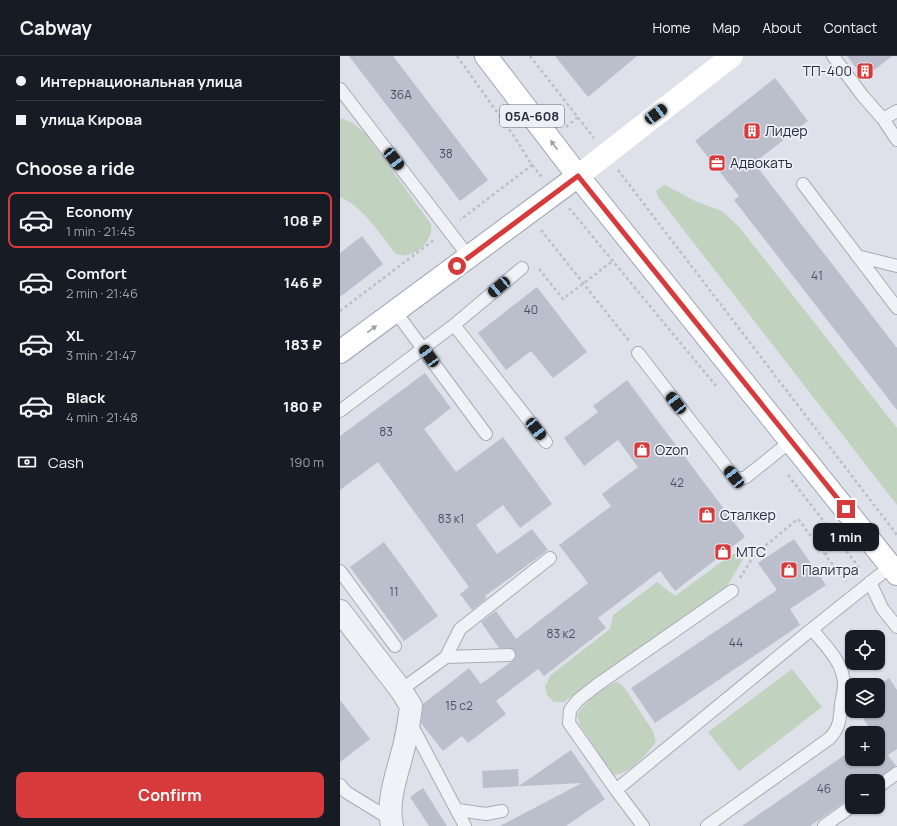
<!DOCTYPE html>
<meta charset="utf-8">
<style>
:root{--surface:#171b24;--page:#242831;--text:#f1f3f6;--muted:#9ea1a6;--line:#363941;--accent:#d73a3a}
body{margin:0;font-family:Manrope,sans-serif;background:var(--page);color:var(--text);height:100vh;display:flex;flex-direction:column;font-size:15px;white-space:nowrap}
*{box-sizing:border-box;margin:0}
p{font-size:13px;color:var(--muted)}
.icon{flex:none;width:22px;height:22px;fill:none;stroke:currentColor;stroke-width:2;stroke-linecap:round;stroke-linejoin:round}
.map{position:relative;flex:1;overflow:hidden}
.panel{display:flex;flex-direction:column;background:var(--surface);width:340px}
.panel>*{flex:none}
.top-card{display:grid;align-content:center;height:88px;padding:0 16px;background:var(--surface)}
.tools{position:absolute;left:505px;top:574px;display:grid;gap:8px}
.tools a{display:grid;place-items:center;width:40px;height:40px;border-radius:8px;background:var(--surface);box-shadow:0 1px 3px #0004;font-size:20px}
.end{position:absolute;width:18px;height:18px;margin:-9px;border:5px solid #d73a3a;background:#fff;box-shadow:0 0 0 2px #fff}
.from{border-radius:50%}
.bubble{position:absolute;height:28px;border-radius:8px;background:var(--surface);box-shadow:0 1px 3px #0004;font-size:13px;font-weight:700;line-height:28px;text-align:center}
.car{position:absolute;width:12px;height:24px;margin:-12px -6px;border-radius:5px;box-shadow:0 0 3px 1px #0007;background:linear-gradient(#222 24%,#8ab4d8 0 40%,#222 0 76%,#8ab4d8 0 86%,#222 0)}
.top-card b{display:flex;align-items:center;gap:14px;height:38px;font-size:15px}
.top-card b+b{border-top:1px solid var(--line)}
.top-card i{width:10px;height:10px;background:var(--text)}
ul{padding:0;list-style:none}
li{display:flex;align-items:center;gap:12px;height:56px;margin:0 8px 6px;padding:0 8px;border:2px solid transparent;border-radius:8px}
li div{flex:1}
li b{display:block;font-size:15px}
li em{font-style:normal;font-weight:700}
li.current{border-color:var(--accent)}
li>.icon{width:36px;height:36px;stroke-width:1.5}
h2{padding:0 16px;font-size:18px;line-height:48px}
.pay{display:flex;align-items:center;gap:10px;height:44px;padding:0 16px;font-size:15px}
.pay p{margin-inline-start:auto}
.primary-button{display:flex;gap:8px;margin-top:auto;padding:8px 16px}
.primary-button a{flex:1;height:46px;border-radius:8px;background:var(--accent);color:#fff;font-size:16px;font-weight:700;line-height:46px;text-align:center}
header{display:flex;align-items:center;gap:24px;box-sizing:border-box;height:56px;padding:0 20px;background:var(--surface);border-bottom:1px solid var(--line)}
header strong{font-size:19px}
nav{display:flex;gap:22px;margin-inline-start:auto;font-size:14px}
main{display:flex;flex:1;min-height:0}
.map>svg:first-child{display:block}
</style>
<header>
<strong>Cabway</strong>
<nav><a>Home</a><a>Map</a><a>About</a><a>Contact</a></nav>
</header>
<main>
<section class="panel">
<div class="top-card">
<b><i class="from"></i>Интернациональная улица</b>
<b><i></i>улица Кирова</b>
</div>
<h2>Choose a ride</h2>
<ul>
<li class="current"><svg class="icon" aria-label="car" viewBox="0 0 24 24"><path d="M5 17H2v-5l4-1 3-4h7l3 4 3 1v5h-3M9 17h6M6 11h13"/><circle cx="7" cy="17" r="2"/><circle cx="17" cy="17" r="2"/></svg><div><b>Economy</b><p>1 min · 21:45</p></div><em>108 ₽</em></li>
<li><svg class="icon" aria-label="car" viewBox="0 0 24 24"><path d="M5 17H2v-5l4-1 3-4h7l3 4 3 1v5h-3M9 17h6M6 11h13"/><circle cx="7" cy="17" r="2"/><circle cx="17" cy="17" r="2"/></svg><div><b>Comfort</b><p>2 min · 21:46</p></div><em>146 ₽</em></li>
<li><svg class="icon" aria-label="car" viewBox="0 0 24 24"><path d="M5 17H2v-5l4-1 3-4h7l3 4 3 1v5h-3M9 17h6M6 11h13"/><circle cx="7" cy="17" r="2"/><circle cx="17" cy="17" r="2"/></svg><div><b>XL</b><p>3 min · 21:47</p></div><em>183 ₽</em></li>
<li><svg class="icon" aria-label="car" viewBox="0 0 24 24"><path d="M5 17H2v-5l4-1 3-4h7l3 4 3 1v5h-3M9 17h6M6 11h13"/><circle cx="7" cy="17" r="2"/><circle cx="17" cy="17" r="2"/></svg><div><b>Black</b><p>4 min · 21:48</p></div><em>180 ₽</em></li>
</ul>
<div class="pay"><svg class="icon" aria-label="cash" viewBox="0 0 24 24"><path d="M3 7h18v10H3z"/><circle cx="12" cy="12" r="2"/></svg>Cash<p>190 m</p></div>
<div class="primary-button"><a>Confirm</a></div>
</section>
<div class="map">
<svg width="557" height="770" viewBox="0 0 557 770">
<rect width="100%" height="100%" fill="#dee1e9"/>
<path fill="#c1d3bf" d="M0,62L11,66L24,76L91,168C95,184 73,205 56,198C40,179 24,151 0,141Z
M325,129L357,146L382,155L400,172L557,372V449L318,141L316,134Z
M402,493L404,502L385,533L224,646H214L207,639L205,630L211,619L270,573L273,559L317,526L335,540L384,504Z
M452,613L482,651L399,715L368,676Z
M276,626L281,628L286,634L313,675L316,686C306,699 290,718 273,719L240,669L237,659C246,645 261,633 276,626Z"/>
<path fill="#bbbfcc" d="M9,0H53L148,124L120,145Z
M215,0H297L248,41Z
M507,0H552L524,22Z
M435,22L468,65L414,107L557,292V354L394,144L399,140L355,85Z
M22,180L43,208L0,241V197Z
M197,231L247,296L213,322L191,295L166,314L138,277Z
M85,317L111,352L84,373L116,416L163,381L212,448L180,472L163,449L136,469L157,498L192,473L208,494L145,540L147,542L132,554L120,538L129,531L38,406L0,434V380Z
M287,324L405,481L335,535L320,515L258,562L266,572L204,620L198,613L156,645L166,658L128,687L122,680L103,695L81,667L83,648L129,612L141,628L176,602L175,595L169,592H159L141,566L156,555L176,583L248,527L219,489L271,450L262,438L298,411L278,384L244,410L224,382L258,356L253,350Z
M454,483L486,529L450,553L460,569L315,667L291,632L437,534L418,507Z
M44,486L98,560L64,585L10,511Z
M549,622L557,634V693L548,699L556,710L534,725H512V741L470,770H402L512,694V703H538V677H533L518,655H538V629Z
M0,644L30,683L0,706Z
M231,694L265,743L226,770H160L242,727L143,732L142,715L178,713L179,730Z
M83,732L107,770H89L70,741Z"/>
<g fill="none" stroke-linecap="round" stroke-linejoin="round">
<g stroke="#a7abb7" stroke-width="14">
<path id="service" d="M493,0L522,39L543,63L557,55
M0,33L129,201
M543,63L557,84
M463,128L557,252
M517,200L557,210
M55,255L146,378
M114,269L206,386
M298,297L394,421L400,423L406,421L451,385
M0,355L114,269L182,212
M0,515L55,590
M530,526L542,552L557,571
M472,573L551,510
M106,601L169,599
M61,634L106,601L120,573L210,502
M70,666L125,770
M0,729L6,736L50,763
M538,731L557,717
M276,734L472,573C485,590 504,606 504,629C504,635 502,642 501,648C500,662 500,671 490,682L367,770
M118,754L146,758L162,755
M303,770L276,734L229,667L230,654L238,644L257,629L392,535
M484,770L512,750"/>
</g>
<g stroke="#a7abb7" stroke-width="24">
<path id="minor" d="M0,555L61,634L71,650C69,667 66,685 61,702C55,724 47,747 52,770"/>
</g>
<g stroke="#9da3b5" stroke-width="24">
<path id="primary" d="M146,0L238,120L557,518
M0,296L238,120"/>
</g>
<path stroke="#bcbfc8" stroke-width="2.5" stroke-dasharray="3 3" stroke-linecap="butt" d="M117,0L174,80L192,109L120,164
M190,0L254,82
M226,71L238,61
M192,109L202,121
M278,114L557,479
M229,152L377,331
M201,174L289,285
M199,213L223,243L274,204
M0,255L95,183
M448,419L521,514
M485,499L500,487
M400,522L415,498L458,463L506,526"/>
<use href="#service" stroke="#f1f2f7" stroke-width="12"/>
<use href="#minor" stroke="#f1f2f7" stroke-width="22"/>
<path stroke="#fff" stroke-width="22" d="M238,120L392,0"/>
<use href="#primary" stroke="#fff" stroke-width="22"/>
</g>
<defs><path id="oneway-solid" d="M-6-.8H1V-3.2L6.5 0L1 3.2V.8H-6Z"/></defs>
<g fill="#9da0aa">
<use href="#oneway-solid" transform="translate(214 89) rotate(-127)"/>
<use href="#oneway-solid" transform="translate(32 273) rotate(-36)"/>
</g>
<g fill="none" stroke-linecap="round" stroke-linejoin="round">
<path stroke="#d73a3a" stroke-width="5" d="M117,210L238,120L506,453"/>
</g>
<defs>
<g id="building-square" transform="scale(0.9)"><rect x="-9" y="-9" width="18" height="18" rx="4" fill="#d73a3a" stroke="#eef0f6"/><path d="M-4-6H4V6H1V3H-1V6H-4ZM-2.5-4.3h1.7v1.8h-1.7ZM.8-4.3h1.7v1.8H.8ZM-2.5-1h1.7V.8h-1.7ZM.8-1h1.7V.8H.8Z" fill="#fff"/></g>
<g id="office-square" transform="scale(0.9)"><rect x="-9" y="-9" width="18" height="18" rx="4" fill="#d73a3a" stroke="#eef0f6"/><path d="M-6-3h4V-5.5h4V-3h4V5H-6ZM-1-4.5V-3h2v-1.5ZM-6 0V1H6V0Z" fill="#fff"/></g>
<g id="shop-square" transform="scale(0.9)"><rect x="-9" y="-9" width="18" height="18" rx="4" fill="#d73a3a" stroke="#eef0f6"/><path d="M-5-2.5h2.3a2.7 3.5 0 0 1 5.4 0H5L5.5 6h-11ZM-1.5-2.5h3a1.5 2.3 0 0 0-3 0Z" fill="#fff"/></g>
</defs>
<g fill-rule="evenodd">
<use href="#building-square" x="525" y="15"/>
<use href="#building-square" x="412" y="75"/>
<use href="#office-square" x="377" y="107"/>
<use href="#shop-square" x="302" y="394"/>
<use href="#shop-square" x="367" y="459"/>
<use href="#shop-square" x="383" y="496"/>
<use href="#shop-square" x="449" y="514"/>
</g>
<g text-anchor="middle" stroke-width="3.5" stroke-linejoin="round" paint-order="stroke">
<g font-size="12" fill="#4b5164">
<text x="61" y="43">36А</text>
<text x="106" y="102">38</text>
<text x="477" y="224">41</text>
<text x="191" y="258">40</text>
<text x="46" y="380">83</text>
<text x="337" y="431">42</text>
<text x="111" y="467">83 к1</text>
<text x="54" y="540">11</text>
<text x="221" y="582">83 к2</text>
<text x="396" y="591">44</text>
<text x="119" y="654">15 с2</text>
<text x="484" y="737">46</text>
</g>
<rect fill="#eef0f6" stroke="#626777" stroke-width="1" x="160" y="49" width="64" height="22" rx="3"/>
<g font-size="13" font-weight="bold" fill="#262c41">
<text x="192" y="65">05А-608</text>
</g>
<g font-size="14" fill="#262c41" stroke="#eef0f6" text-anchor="start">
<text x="512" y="20" text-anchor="end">ТП-400</text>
<text x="425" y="80">Лидер</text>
<text x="390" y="112">Адвокатъ</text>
<text x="315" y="399">Ozon</text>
<text x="380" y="464">Сталкер</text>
<text x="396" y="501">МТС</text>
<text x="462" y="519">Палитра</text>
</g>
</g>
</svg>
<div class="tools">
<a><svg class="icon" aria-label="locate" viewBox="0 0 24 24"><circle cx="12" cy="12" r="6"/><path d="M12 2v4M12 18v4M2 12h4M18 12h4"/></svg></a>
<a><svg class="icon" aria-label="layers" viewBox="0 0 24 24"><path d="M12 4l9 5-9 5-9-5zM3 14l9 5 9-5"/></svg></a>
<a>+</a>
<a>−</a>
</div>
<i class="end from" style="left:117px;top:210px"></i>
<i class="end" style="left:506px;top:453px"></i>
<div class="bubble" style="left:473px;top:467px;width:66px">1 min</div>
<i class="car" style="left:316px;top:58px;rotate:53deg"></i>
<i class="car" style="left:54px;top:103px;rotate:142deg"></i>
<i class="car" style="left:159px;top:231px;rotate:230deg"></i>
<i class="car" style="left:89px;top:300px;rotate:324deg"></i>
<i class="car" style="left:336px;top:347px;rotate:322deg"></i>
<i class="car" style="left:196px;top:373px;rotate:142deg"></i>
<i class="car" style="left:394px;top:421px;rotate:322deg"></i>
</div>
</main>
